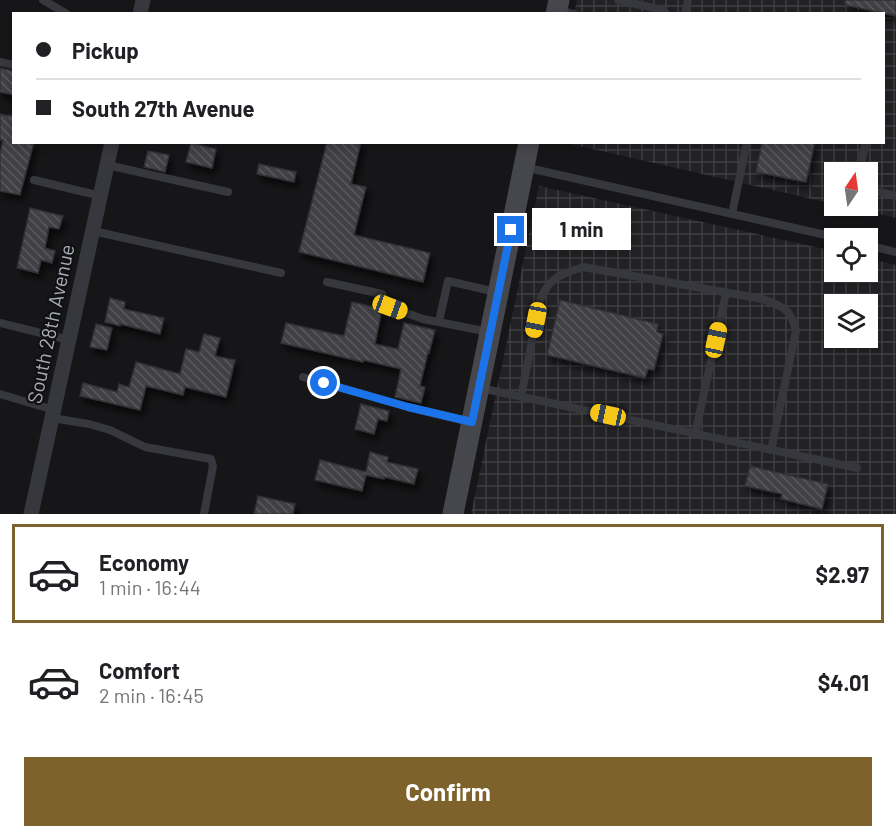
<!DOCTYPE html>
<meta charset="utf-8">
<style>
:root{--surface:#fff;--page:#f2f2f2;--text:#202124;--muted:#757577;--line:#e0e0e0;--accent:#7e622b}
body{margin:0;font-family:Barlow,sans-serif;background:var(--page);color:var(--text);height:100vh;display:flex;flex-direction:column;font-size:22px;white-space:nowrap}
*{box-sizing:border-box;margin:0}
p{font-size:20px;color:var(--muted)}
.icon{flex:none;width:33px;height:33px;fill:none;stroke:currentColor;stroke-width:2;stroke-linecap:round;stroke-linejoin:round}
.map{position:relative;height:514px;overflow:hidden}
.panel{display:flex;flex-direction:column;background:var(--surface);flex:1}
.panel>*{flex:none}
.hud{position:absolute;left:12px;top:12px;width:873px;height:132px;border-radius:0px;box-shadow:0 3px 9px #0003;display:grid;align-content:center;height:132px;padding:0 24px;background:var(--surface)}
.needle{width:39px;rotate:13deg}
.buttons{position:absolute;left:824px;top:162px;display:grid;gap:12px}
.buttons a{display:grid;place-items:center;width:54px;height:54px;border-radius:0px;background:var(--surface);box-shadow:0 3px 9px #0003;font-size:30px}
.end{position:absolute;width:27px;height:27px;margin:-14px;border:8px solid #1a73e8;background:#fff;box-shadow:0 0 0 3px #fff}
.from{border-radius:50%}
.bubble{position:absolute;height:42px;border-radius:0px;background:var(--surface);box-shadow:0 3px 9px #0003;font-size:20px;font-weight:700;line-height:42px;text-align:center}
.car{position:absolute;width:18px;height:36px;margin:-18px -9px;border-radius:8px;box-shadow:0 0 4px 2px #0007;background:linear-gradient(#f5c518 24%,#345 0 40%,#f5c518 0 76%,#345 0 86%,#f5c518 0)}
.hud b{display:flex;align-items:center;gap:21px;height:57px;font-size:22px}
.hud b+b{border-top:2px solid var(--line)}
.hud i{width:15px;height:15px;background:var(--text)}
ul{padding:10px 0 0;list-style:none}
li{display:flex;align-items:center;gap:18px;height:99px;margin:0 12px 9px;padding:0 12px;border:3px solid transparent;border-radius:0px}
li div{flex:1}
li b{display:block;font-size:22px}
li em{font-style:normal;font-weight:700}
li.on{border-color:var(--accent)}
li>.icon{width:54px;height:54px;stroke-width:1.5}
.cta{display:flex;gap:12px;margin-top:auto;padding:12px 24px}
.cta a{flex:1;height:69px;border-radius:0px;background:var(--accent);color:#fff;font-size:24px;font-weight:700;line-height:69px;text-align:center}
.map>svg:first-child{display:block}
</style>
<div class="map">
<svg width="896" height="514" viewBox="0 0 896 514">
<defs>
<pattern id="industrial-grid" width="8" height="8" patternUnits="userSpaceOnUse" patternTransform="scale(1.5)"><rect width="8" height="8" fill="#222225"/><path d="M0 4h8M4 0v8" fill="none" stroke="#3f3f43"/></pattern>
<pattern id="building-back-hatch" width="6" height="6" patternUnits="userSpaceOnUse" patternTransform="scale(1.5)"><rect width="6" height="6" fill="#404145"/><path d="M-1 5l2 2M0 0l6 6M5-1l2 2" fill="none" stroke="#595a5e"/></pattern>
<filter id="shadow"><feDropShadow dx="3.5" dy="6" stdDeviation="3" flood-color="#0009"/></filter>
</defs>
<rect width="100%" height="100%" fill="#161618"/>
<path fill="url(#industrial-grid)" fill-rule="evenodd" d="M577,0H896V218L842,206H867V172H834V204L566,143L884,142V14L574,13Z
M539,186L834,251V272H867V258L896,265V514H471ZM834,304H867V338H834Z"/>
<path fill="url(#building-back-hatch)" stroke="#303034" stroke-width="1.5" filter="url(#shadow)" d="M845,0H896V16L845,5Z
M0,68L14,71V95L0,92Z
M0,114L9,116V115L14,116V142H34L20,195L0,191V154L3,140H0Z
M327,142H361L351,184L366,187L354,235L430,253L423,282L299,252Z
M762,142H815L806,182L756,172Z
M191,143L216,149L212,168L186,162Z
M148,151L169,155L165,172L144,167Z
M259,164L296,172L294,182L257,174Z
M30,208L63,216L59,229L49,227L45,248L55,251L52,263L41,260L38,273L17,268Z
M110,298L125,302L124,309L164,318L160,334L120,324V326L105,322Z
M560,300L658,324L657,332L663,334L654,370L648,369L645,378L547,355Z
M352,302L382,309L375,344L398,349L404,323L435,330L429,353L428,352L420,386L425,387L421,403L395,397L401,369L363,360V362L281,343L286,323L344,336Z
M96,324L112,328L107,350L90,347Z
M204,334L220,338L215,356L235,360L226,397L185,387L183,395L146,386L140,410L80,396L83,383L117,392L119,384L129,387L136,362L180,374L186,349L199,352Z
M361,404L389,411L387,421L378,419L374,434L355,429Z
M370,452L388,457L387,462L418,469L414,484L384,477V479L366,475L362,491L315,480L320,460L366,472Z
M750,466L828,484L822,509L781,499L782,494L745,486Z
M258,496L295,504L293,514H254Z"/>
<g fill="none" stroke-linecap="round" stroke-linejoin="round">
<path stroke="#37383d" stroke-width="8" d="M43,0L67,14
M618,0L663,10L666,14
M558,10L574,14
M685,14L688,0
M0,62L14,65
M107,165L228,192
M524,167L839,238
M859,172L866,142
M34,180L101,196
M867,189L896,196
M732,214L747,142
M93,231L281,273
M867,245L896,252
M327,282L382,294L390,307L423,319L489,332
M439,321L448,281L496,292
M0,323L69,340
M303,377L408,407L470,422
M480,388L857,468
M0,394L54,410
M521,397L540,300C549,278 561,274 583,267L763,299C784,307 791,309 796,331L771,450
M52,418L89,424L110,430L145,447L211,459L213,466L204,514
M695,434L726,293"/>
<path stroke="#37383d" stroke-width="15" d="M140,14L143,0
M31,514L112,142"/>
<path stroke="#45474d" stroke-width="21" d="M556,14L559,0
M453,514L529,142"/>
</g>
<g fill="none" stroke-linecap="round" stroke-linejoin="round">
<path stroke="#1a73e8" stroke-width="8" d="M324,383L408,407L472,422L511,230"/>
</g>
<g text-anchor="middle" stroke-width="4.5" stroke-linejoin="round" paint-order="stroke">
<g font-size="20" fill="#a8adb8" stroke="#111113">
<text transform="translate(51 324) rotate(-78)" y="7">South 28th Avenue</text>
</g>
</g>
</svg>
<div class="buttons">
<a><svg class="needle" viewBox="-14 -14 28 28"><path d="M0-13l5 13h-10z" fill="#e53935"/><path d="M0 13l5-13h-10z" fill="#757577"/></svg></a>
<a><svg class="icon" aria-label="locate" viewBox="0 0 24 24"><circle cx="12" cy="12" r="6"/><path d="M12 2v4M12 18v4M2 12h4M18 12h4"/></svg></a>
<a><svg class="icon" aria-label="layers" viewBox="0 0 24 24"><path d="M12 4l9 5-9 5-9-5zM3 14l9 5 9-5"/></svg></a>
</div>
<i class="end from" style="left:324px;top:383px"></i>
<i class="end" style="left:511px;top:230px"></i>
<div class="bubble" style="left:532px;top:208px;width:99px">1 min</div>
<i class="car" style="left:390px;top:307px;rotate:110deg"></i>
<i class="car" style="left:536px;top:320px;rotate:191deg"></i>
<i class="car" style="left:716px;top:340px;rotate:12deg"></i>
<i class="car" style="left:608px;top:415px;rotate:282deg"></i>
<div class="hud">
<b><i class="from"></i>Pickup</b>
<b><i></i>South 27th Avenue</b>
</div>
</div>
<section class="panel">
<ul>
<li class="on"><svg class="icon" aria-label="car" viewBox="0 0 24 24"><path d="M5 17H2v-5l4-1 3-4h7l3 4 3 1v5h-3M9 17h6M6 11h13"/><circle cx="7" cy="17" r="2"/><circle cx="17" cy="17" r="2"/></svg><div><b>Economy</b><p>1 min · 16:44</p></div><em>$2.97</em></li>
<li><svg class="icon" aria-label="car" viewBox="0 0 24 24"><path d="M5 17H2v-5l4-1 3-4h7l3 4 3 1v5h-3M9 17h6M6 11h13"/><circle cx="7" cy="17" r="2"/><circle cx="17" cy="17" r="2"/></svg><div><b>Comfort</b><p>2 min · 16:45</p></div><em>$4.01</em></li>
</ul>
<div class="cta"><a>Confirm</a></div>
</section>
